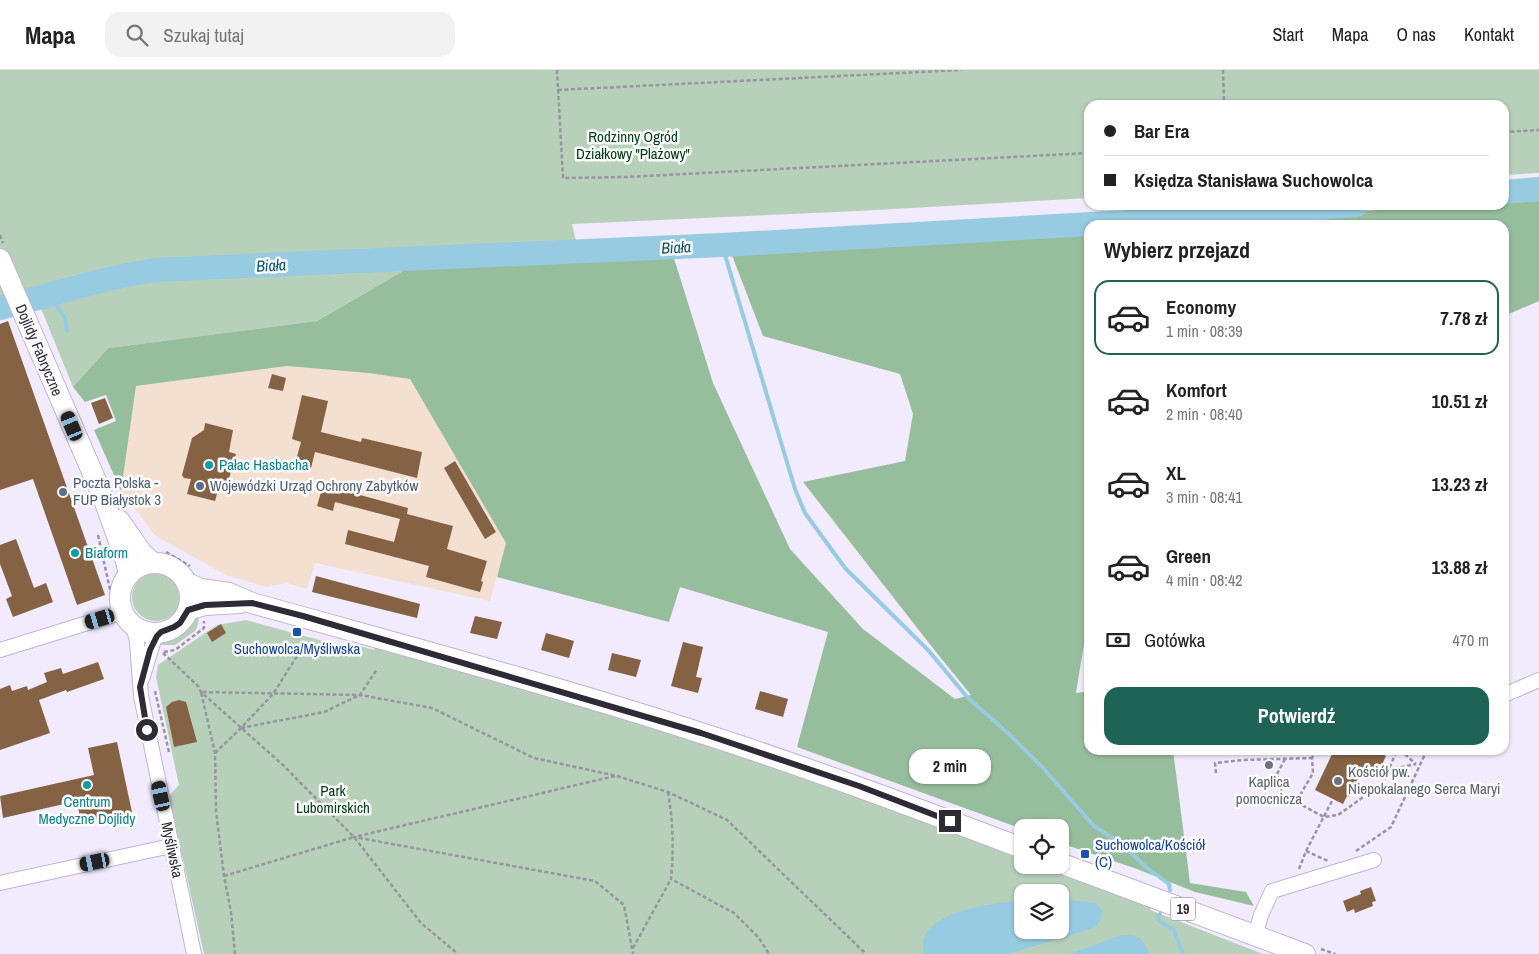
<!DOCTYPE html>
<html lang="pl">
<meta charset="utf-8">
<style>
:root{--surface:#fff;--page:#f2f2f2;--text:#222;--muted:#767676;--line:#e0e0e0;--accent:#1e6354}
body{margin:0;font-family:"Archivo Narrow",sans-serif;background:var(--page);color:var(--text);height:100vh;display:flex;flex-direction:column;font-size:19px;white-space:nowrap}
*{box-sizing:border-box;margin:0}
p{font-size:16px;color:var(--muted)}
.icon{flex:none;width:28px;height:28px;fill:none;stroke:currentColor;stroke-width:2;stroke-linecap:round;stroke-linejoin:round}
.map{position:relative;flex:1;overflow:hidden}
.side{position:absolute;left:1084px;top:150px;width:425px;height:535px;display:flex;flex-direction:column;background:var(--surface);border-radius:15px;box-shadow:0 1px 4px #0004}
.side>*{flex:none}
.banner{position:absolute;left:1084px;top:30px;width:425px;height:110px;border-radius:15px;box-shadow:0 1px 4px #0004;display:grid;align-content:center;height:110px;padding:0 20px;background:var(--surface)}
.controls{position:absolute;left:1014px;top:749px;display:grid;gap:10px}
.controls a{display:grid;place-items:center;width:55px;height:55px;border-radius:10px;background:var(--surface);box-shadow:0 1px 4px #0004;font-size:25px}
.end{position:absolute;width:22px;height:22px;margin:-11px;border:6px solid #2f2b36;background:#fff;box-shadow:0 0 0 2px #fff}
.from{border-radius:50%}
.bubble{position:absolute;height:35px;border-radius:15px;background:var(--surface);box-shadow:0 1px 4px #0004;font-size:16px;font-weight:700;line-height:35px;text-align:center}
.car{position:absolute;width:15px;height:30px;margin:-15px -8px;border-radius:6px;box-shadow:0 0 4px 1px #0007;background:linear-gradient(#222 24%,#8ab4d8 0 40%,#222 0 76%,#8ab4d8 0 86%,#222 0)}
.banner b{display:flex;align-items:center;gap:18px;height:48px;font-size:19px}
.banner b+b{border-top:1px solid var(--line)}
.banner i{width:12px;height:12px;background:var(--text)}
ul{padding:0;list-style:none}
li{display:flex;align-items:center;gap:15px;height:75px;margin:0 10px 8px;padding:0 10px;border:2px solid transparent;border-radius:15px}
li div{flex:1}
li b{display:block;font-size:19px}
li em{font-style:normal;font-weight:700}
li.active{border-color:var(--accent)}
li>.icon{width:45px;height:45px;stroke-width:1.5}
h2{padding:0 20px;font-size:22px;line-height:60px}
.pay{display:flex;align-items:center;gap:12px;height:55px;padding:0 20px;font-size:19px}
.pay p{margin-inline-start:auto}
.button{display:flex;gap:10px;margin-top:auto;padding:10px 20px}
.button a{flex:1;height:58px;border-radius:15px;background:var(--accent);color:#fff;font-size:20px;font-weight:700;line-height:58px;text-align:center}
header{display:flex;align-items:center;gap:30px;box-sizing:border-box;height:70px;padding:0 25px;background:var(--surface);border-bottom:1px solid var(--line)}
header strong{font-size:24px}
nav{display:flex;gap:28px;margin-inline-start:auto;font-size:18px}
.search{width:350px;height:45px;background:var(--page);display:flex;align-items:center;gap:12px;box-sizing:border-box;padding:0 18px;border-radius:15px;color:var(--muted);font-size:19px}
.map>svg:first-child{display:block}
</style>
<header>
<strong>Mapa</strong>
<div class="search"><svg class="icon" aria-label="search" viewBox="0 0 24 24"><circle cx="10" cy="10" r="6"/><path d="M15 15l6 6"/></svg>Szukaj tutaj</div>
<nav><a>Start</a><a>Mapa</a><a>O nas</a><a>Kontakt</a></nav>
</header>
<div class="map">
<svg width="1539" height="884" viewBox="0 0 1539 884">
<rect width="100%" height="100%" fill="#f2eafd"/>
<path fill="#f4e0d1" d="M287,296L369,303L410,309L506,473L490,531L315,493L307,519L287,513L267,517L226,505L156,466L121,421L136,316Z"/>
<path fill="#b7d0ba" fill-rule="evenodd" d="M0,0H1539V103L1504,105V35H1089V128L858,141L572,154L580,187L410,197L317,251L108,278L73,317L38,231L0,243Z
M132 527a24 24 0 1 1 48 0a24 24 0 1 1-48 0Z
M199,546L198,555L195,561L175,575H161L164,570L173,566L193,549Z
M246,550L330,573L359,576L374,580L375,576L518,617L700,672L981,771L1022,787V795H1043L1151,836L1150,840L1263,884H204L169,726L179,715L156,607L158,595L217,555ZM1022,822H1060V860H1022Z"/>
<path fill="#97be9c" d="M1539,131V231L1504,246V155H1103L1471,135H1504V133Z
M1089,156V543L1076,623L1089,621V680H1173L1190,813L1246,822L1254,836L1195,822L1137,799L1060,773V758H1022V759L797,677L828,562L680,517L669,552L497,507L506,473L410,309L368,303L287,296L136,316L121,421L94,360L116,351L106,325L85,332L73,317L108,278L317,251L410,197L672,182L713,313L790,479L863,559L955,629L971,625L936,582L803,412L905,391L913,344L900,304L763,266L728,175Z"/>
<path fill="#96cbe1" d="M1060,829L1096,833L1102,840C1102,850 1099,855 1091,859L1008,884H923C923,880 923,876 923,872C930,839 995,834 1022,830V860H1060Z
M1122,865C1139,864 1143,869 1149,884H1070Z"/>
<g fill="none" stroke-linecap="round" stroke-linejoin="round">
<path stroke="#96cbe1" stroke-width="4" d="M722,175L795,419L805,443L845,498L929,581L967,627L1009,664L1044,699L1094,756L1123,775L1147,798L1169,814L1170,820
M50,225L65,248L67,261
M1160,844L1158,847L1159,851L1174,860L1183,884"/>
<path stroke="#96cbe1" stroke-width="24" d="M1504,122L1539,119
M0,238C52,225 102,208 155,200L722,175L1214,147L1356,135"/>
</g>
<path fill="#846243" d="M8,251L105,525L77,535L33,409L0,420V254Z
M272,304L286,308L283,321L268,318Z
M302,325L328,331L321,362L361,372L362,368L422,382L417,408L315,382L311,398L295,394L301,372L292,369Z
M105,328L113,348L99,354L91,333Z
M205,353L233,360L229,382L236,384L228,412L236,422L218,420L215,431L187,424L191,409L184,408L182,405L192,368L204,360Z
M455,391L496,462L485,469L444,398Z
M323,415L408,438L407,444L453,456L447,479L487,491L481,511L483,512L480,522L426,507L429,496L345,474L348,460L394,472L400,449L335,432L333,441L317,436Z
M16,469L34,518L46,513L53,532L13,547L6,529L12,526L0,494V475Z
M316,506L420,534L417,548L312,522Z
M475,546L502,552L497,569L470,563Z
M221,554L226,563L212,572L207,563Z
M546,563L574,571L569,588L541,580Z
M683,572L703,577L696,607L702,608L698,623L671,616Z
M612,583L641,590L636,607L608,600Z
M98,592L104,609L67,622L66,620L39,630L50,663L0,680V619L10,615L12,621L27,616L28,620L47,612L44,603L61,598L63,604Z
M760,621L788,629L783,647L755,639Z
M179,630L186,632L197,672L174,677L166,637L172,632Z
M117,672L132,742L81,753L77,731L3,748L0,726L94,705L88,678Z
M1334,680H1374L1386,686L1379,701L1365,694L1349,727L1347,726L1343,734L1315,720Z
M1371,817L1376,831L1372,832L1373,836L1355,843L1354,839L1347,842L1343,831L1361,824L1360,821Z"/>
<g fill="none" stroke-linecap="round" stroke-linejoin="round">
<g stroke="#c0b4d1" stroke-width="16">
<path id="minor" d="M133,555L137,572L141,626L194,884
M0,580L123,542
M142,609L154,570L161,562
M1504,625L1539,610
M0,813L171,776
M1255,866L1261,845L1272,821L1374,790"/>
</g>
<g stroke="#c0b4d1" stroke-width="22">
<path id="highway" d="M0,189L103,427L126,491L129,505
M119,450L142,483L153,493
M120 528a35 35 0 1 1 70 0a35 35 0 1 1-70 0Z
M186,512L200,519L229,523L252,533C402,575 553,615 701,663C810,698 916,738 1022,778
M188,540L205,535L240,533
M1060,793L1305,884"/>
</g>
<path stroke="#9993a2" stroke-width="2.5" stroke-dasharray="4 2.5" stroke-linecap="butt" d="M557,0L563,108L626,107L1089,83
M1223,0L1224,35
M558,20L961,0
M1504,62L1539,60
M0,165L3,173
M98,465L113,533
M166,482L190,496
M164,582L175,580L204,558V551
M163,583L198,616L201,622L284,696L354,767L421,853L458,884
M155,621L169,682
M241,658L324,642L360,625L377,599
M1316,680L1312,688L1313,703L1296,732L1324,747L1338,745L1383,713L1397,680
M1400,680L1416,694
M215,683L241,658L273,624L299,583
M1285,689L1277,704L1283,727L1296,732
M1388,700L1416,694
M1216,703L1215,693L1243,690L1312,688
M615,706L354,767L595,811L624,835L633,884
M668,722C673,752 674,779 671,809L734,843L759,868L769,884
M1306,781L1328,791
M1356,781L1391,757L1426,682L1425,680
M1299,799L1306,781L1333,729
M224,806L354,767
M633,878L671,809
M1321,879L1335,884
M235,884L231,842L224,806L216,741L215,683L201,622L360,625L432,638L534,688L617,706L668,722L727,750L866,884"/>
<use href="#minor" stroke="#fff" stroke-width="14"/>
<use href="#highway" stroke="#fff" stroke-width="20"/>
</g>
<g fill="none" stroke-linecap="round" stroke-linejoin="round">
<path stroke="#2f2b36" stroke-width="6" d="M147,660L140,617L150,580L157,566L161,562L174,557L180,553L188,540L205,535L252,533L303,546L701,663L859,716L950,751"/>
</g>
<g fill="#0f9aa8" stroke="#fbfbfb" stroke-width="2">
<circle cx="209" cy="395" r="5"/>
<circle cx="75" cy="483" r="5"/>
<circle cx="87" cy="715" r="5"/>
</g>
<g fill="#5c6f8a" stroke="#fbfbfb" stroke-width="2">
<circle cx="200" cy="416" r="5"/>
<circle cx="63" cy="422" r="5"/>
</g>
<g fill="#1a4fb4" stroke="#fbfbfb" stroke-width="2">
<rect x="292" y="557" width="10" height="10" rx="2.5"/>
<rect x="1080" y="779" width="10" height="10" rx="2.5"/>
</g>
<g fill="#6b7280" stroke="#fbfbfb" stroke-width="2">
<circle cx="1269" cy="695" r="5"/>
<circle cx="1338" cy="711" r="5"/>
</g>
<g text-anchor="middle" stroke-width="5" stroke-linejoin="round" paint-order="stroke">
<rect fill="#fbfbfb" stroke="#6c6971" stroke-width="1" x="1170.5" y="827.5" width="25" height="23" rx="4"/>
<g font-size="14" font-weight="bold" fill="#2f2b36">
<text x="1183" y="844">19</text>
</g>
<g font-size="15" fill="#024117" stroke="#fbfbfb">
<text x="633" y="72">Rodzinny Ogród<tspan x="633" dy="17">Działkowy "Plażowy"</tspan></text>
<text x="333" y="726">Park<tspan x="333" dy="17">Lubomirskich</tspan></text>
</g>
<g font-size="15" fill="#2f2b36" stroke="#fbfbfb">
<text transform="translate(39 280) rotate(67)" y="5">Dojlidy Fabryczne</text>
<text transform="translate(172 780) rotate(78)" y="5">Myśliwska</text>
</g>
<g font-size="15" fill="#0d838f" stroke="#fbfbfb" text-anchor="start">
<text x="219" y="400">Pałac Hasbacha</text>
<text x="85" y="488">Biaform</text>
<text x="87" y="737" text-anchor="middle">Centrum<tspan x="87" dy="17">Medyczne Dojlidy</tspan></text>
</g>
<g font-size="15" fill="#4e5e75" stroke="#fbfbfb" text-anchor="start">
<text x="73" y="418">Poczta Polska -<tspan x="73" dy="17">FUP Białystok 3</tspan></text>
<text x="210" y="421">Wojewódzki Urząd Ochrony Zabytków</text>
</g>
<g font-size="15" fill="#164399" stroke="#fbfbfb">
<text x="297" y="584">Suchowolca/Myśliwska</text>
<text x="1095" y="780" text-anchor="start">Suchowolca/Kościół<tspan x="1095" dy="17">(C)</tspan></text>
</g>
<g font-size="15" fill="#5b616d" stroke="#fbfbfb" text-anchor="start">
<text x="1348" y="707">Kościół pw.<tspan x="1348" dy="17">Niepokalanego Serca Maryi</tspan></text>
<text x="1269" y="717" text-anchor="middle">Kaplica<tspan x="1269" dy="17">pomocnicza</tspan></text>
</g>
<g font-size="16" font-style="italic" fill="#0a5269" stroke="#fbfbfb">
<text transform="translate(676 177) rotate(-3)" y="6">Biała</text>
<text transform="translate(271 195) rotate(-3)" y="6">Biała</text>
</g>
</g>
</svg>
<div class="controls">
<a><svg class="icon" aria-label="locate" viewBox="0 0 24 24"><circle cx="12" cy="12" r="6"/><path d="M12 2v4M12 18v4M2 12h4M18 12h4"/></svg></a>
<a><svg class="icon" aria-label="layers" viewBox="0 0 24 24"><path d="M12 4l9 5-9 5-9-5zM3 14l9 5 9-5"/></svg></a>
</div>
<i class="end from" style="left:147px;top:660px"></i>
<i class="end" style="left:950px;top:751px"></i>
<div class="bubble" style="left:909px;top:679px;width:82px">2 min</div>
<i class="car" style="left:72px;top:356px;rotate:337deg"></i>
<i class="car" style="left:100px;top:549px;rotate:254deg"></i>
<i class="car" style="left:161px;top:726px;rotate:348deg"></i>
<i class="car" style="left:95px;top:792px;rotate:258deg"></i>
<div class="banner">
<b><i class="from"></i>Bar Era</b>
<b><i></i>Księdza Stanisława Suchowolca</b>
</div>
<section class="side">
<h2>Wybierz przejazd</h2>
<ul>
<li class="active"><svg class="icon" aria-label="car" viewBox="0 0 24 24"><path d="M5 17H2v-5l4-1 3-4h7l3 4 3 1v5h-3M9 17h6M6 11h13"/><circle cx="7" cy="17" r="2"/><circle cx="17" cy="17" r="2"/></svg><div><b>Economy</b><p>1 min · 08:39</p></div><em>7.78 zł</em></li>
<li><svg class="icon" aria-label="car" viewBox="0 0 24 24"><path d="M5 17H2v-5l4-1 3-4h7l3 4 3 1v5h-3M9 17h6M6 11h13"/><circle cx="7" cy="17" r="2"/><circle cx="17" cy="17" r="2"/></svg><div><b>Komfort</b><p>2 min · 08:40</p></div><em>10.51 zł</em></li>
<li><svg class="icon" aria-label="car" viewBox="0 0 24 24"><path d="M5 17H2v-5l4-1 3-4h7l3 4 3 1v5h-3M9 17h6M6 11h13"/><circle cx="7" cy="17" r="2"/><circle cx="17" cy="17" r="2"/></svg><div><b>XL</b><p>3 min · 08:41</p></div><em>13.23 zł</em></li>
<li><svg class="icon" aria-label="car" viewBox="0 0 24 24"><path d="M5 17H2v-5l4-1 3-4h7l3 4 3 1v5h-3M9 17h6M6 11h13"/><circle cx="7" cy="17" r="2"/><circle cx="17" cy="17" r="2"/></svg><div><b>Green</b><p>4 min · 08:42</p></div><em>13.88 zł</em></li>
</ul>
<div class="pay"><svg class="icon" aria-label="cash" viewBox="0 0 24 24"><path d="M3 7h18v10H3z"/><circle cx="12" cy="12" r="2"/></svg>Gotówka<p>470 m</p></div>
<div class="button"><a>Potwierdź</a></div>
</section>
</div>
